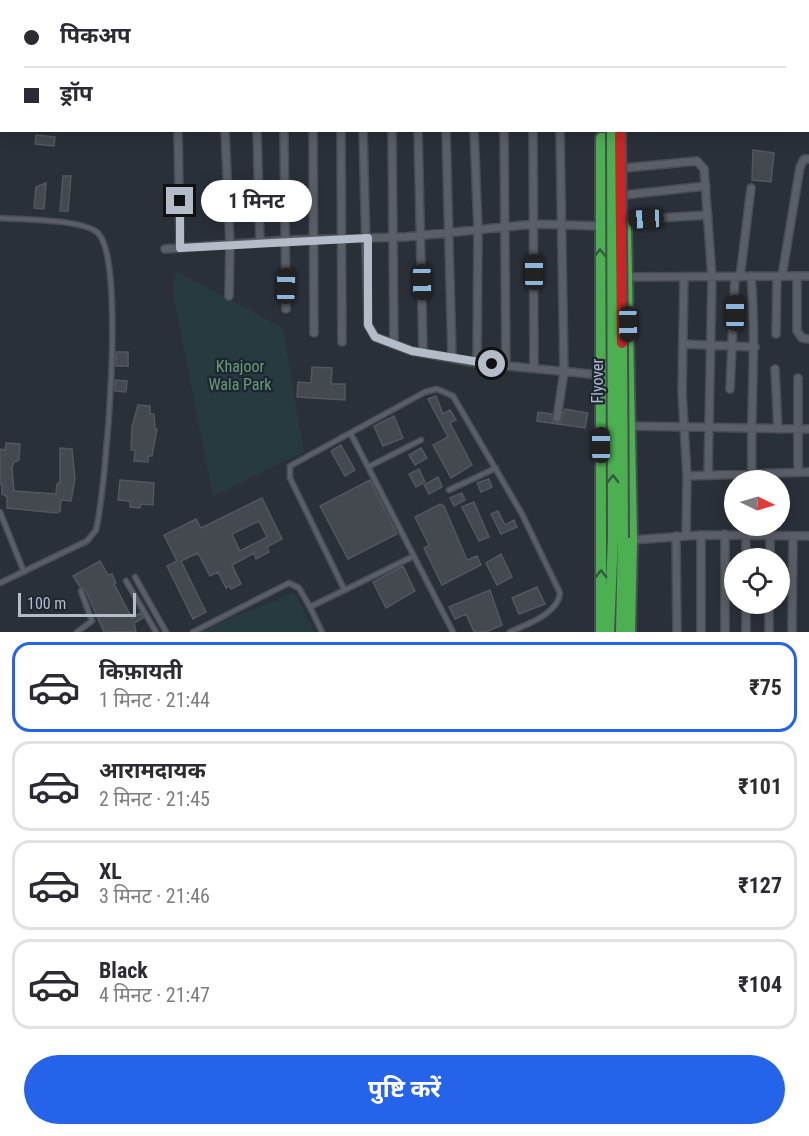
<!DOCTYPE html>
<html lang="hi">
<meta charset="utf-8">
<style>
:root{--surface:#fff;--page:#f7f7f7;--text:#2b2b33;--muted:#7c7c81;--line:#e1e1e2;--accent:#2563eb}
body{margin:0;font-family:"Roboto Condensed","Noto Sans Devanagari",sans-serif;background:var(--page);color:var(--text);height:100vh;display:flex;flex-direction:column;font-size:22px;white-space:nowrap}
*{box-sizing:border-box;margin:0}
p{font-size:20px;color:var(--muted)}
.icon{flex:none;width:33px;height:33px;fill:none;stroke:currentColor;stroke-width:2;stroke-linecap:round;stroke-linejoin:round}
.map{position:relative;height:632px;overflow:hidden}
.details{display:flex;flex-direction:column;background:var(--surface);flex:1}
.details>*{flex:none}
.top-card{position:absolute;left:0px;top:0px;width:810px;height:132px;box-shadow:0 3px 15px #0003;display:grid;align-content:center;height:132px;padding:0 24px;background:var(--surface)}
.needle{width:39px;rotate:95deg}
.buttons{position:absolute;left:724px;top:470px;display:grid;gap:12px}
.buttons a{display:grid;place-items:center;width:66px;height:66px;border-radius:50%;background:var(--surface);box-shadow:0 3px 15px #0003;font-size:30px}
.scale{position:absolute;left:18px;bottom:15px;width:118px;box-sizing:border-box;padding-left:6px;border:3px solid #b4bcc9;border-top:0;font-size:16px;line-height:21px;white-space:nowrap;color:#b4bcc9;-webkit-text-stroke:4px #1d2633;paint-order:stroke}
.end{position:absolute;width:27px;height:27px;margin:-14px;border:8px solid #b4bcc9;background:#111;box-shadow:0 0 0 3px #111}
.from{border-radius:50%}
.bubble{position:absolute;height:42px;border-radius:21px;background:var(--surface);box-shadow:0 3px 15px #0003;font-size:20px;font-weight:700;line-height:42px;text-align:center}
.car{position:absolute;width:18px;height:36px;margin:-18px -9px;border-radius:8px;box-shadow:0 0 4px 2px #0007;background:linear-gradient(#222 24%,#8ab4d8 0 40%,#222 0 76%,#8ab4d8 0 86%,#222 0)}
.top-card b{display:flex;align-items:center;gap:21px;height:57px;font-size:22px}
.top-card b+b{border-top:2px solid var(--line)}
.top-card i{width:15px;height:15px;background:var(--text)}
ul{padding:10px 0 0;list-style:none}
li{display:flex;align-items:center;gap:18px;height:90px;margin:0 12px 9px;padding:0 12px;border:3px solid var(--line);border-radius:18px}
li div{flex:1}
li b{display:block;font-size:22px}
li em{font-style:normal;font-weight:700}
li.current{border-color:var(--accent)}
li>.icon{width:54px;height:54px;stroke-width:1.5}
.action{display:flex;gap:12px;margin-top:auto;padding:12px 24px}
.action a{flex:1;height:69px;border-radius:36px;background:var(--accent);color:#fff;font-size:24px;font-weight:700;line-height:69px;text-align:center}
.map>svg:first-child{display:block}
</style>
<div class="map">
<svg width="809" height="632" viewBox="0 0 809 632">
<rect width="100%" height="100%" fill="#2a3038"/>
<path fill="#273a3e" d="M176,271L283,328L304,452L213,496L172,288Z
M295,592L314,632H197Z"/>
<path fill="#444950" stroke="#52575f" stroke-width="1.5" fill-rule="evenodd" d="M36,135L55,137L54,146L35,144Z
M753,150L774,153L771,182L752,180Z
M63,176H71L68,211H60Z
M46,183L44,209L34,208L36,187Z
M116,352H128V366H116Z
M312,367L332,368L331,384H345V400L297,397L298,382L311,383Z
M115,380L127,381L126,392L115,391Z
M436,396L443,414L450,410L456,420L450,423L472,465L451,478L433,445L448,437L428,399Z
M138,405L150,406V414H154L155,429H157L152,456H148V462L134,461L135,450H131L132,427Z
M565,409L588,413L585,428L537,421L538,412L552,414L553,422L560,423Z
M394,416L403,438L383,446L374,426Z
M6,443L20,444L19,460L14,462L12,468L14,491L56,494L57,484L60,482V448L72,449L75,479L71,501L61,500L60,511L57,513L7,508V497L2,494V485L0,484V449L5,450Z
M341,445L355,470L345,476L331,451Z
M421,448L427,458L415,465L409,455Z
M419,469L425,482L416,487L409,474Z
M438,477L442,487L429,494L424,485Z
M489,479L492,487L481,492L477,483Z
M120,480L154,483L153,505L141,504L140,508L130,507V501L118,500Z
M370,480L397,534L348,559L320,506Z
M462,493L465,500L454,506L450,498Z
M262,498L282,539L267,547L269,552L256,559L254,553L232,565L241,584L231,589L230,586L226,588L218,572L210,576L198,553L181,561L206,612L193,619L167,566L177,561L164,535L196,519L201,528ZM259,521L267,537L240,551L232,534Z
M474,502L489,537L479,541L462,507Z
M440,504L444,506L467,560L477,556L481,565L442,585L424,548L429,545L415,517Z
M498,511L505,525L514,520L517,527L501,534L491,514Z
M501,554L512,577L497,585L486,563Z
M100,561L108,575L112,574L116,583L114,584L132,618L140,613L143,618L134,623L136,632H104L85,589L80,587L73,576Z
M403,566L415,591L386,608L373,582Z
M537,587L545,604L519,614L512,598Z
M490,590L502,625L486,632H474L466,614L455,619L449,607Z"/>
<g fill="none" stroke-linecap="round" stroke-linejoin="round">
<g stroke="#484c53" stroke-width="7">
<path id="lane" d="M0,218C22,220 83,219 98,233C126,261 106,487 96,530L87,541L0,583
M351,434L453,632
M368,467L421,440
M449,490L496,468
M0,512L24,572
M135,577L166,632
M126,581L156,632
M344,589L290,478V466L425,392L437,389L453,396L522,514L560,593C558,614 527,624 510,632
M77,632L92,621L81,591
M193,632L289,583L299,588L310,607
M322,632L310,607L414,556"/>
</g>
<g stroke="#484c53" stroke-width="10">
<path id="street" d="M111,0L116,2
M175,0L178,2
M227,0L230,2
M281,0L284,2
M351,0L355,2
M422,0L425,2
M722,0L727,2
M54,2L55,0
M143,2L144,0
M392,2L393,0
M455,2V0
M553,2V0
M581,2V0
M695,2V0
M808,36H809
M808,86L809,87
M178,130L180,247
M225,130L230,244L229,296
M257,130L260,242
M284,130L286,309
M313,130L314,333
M341,130L342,342
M363,130L368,325L375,337L412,351L477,363L601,375
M392,130L394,344
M418,130L423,353
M446,130L452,358
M474,130L478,230L477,363
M504,130L506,365
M533,130L534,367
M624,168L697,161L704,169L712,277L708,475
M624,195L706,186
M626,220L708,215
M165,249L287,240L405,237L535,224L599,226
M751,276C757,342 750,407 752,472
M782,276L800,167L804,159H809
M797,276V331L802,338L809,339
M627,277L809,276
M684,277L682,392L687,476L686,535
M740,277L751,188
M776,334L777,277
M683,344L755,347
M775,369L778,429
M798,378V471
M730,389L735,277
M557,418L564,372L560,130
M630,426L809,429
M687,476L809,472
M701,535V632
M746,535V558
M676,536L677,632
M632,540L701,535L809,536
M770,558V535
M746,603V632
M725,632V534
M769,632V603
M792,632L793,536"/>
</g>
<g stroke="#484c53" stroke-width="14">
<path id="fast" d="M618,0V2
M626,224L632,540L630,632
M601,632V138L619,139
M609,632L613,538
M621,632L623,538"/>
</g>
<g stroke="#484c53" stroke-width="14">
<path id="slow" d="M608,0V2"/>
</g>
<g stroke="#484c53" stroke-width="14">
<path id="jam" d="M626,0V2"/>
</g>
<use href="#lane" stroke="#5a5e66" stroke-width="4"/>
<use href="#street" stroke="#5a5e66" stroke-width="7"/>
<use href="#fast" stroke="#4caf50" stroke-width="10"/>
<use href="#slow" stroke="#ffc107" stroke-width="10"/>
<use href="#jam" stroke="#c62828" stroke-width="10"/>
<path stroke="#595d64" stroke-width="2" stroke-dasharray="6 6" stroke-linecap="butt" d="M0,26H2
M808,119H809"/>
<g stroke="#484c53" stroke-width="14" stroke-linecap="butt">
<path id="fast-bridge" d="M612,130L613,538
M622,343L623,538"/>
</g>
<g stroke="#484c53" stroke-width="14" stroke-linecap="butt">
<path id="jam-bridge" d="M620,130L622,343"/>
</g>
<use href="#fast-bridge" stroke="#4caf50" stroke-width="10"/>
<use href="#jam-bridge" stroke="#c62828" stroke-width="10"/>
</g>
<defs><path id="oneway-chevron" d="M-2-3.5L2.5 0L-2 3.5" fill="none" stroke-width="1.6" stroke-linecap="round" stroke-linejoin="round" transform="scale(1.5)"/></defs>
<g stroke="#305d3f">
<use href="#oneway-chevron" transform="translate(600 253) rotate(-91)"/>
<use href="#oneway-chevron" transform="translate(613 479) rotate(-90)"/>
<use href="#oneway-chevron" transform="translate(601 574) rotate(-90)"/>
</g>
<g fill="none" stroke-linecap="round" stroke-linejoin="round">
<path stroke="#b4bcc9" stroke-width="8" d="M180,201V248L368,238V325L375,337L412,351L492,364"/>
</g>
<g text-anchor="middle" stroke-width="4.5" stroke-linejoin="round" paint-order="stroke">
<g font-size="16" fill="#6b9a76" stroke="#1d2633">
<text x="240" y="372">Khajoor<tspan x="240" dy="18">Wala Park</tspan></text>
</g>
<g font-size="16" fill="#b4bcc9" stroke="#1d2633">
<text transform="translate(597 381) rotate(-90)" y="6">Flyover</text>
</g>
</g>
</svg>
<div class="buttons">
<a><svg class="needle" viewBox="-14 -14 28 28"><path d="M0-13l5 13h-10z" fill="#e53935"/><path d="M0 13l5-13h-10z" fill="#7c7c81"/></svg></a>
<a><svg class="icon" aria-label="locate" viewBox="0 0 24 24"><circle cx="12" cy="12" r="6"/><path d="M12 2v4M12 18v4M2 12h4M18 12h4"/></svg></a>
</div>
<div class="scale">100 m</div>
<i class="end from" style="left:492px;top:364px"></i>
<i class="end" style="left:180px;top:201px"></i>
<div class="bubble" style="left:201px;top:180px;width:111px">1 मिनट</div>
<i class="car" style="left:646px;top:219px;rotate:267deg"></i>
<i class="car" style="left:534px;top:272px;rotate:0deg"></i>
<i class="car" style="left:422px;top:282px;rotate:179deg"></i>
<i class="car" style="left:286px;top:286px;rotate:1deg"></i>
<i class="car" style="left:735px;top:313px;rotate:0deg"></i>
<i class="car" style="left:628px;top:324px;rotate:179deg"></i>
<i class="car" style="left:601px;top:445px;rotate:0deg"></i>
<div class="top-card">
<b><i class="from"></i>पिकअप</b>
<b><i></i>ड्रॉप</b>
</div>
</div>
<section class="details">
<ul>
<li class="current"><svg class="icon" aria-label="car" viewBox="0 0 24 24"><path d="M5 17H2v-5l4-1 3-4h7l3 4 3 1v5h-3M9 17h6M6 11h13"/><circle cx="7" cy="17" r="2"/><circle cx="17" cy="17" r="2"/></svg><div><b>किफ़ायती</b><p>1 मिनट · 21:44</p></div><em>₹75</em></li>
<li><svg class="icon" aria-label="car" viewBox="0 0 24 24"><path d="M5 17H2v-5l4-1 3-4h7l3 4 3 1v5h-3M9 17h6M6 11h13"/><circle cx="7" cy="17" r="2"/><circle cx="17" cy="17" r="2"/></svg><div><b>आरामदायक</b><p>2 मिनट · 21:45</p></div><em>₹101</em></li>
<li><svg class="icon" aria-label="car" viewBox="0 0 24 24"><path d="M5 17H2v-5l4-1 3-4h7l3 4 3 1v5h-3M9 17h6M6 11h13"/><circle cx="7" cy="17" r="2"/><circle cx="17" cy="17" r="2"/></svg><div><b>XL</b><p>3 मिनट · 21:46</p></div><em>₹127</em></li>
<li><svg class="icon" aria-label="car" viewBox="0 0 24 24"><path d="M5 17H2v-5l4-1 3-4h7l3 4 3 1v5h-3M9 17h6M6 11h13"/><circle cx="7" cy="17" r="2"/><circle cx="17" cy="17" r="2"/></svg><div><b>Black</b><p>4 मिनट · 21:47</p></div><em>₹104</em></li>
</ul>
<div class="action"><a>पुष्टि करें</a></div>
</section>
